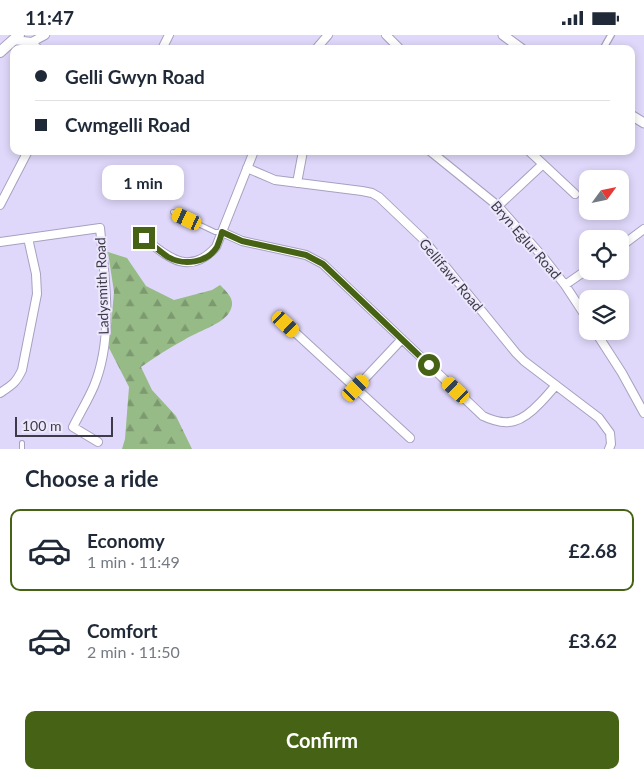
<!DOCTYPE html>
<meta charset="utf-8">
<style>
:root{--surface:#fff;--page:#f2f2f3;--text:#1f2937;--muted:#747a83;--line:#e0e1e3;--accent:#466315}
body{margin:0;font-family:Lato,sans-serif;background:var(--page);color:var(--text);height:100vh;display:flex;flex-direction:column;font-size:19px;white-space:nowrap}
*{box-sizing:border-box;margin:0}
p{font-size:16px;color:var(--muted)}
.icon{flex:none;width:28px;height:28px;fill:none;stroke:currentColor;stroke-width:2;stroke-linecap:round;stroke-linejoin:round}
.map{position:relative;height:414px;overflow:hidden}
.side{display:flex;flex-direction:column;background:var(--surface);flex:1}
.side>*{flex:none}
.top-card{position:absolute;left:10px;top:10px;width:625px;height:110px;border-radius:10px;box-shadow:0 2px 8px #0003;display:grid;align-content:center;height:110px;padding:0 25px;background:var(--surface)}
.needle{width:32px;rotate:57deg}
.controls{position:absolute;left:579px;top:135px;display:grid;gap:10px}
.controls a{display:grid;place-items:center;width:50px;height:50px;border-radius:10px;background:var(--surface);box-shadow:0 2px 8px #0003;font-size:25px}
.scale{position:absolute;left:15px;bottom:12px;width:98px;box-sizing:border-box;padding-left:5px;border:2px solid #3e3a48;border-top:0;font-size:14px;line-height:18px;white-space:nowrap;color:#3e3a48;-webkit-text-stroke:4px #ece8fc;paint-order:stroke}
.end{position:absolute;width:22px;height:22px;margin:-11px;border:6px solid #466315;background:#fff;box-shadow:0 0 0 2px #fff}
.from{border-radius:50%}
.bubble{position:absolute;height:35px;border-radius:10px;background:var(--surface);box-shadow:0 2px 8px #0003;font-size:16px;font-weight:700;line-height:35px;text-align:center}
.car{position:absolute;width:15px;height:30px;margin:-15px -8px;border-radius:6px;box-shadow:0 0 4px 1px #0007;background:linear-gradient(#f5c518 24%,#345 0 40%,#f5c518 0 76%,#345 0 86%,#f5c518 0)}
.top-card b{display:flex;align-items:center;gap:18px;height:48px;font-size:19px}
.top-card b+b{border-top:1px solid var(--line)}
.top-card i{width:12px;height:12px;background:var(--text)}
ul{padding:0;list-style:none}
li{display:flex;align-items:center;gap:15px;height:82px;margin:0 10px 8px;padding:0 15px;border:2px solid transparent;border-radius:10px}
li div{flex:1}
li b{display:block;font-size:19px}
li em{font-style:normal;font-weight:700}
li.active{border-color:var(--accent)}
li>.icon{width:45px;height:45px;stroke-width:1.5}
h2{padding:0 25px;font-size:22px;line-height:60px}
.cta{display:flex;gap:10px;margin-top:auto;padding:10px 25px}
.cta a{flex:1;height:58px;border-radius:10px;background:var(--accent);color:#fff;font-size:20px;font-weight:700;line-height:58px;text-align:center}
.status{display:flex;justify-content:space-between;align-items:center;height:35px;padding:0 25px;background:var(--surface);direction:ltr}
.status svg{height:14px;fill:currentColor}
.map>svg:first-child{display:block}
</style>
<div class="status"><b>11:47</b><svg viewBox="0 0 49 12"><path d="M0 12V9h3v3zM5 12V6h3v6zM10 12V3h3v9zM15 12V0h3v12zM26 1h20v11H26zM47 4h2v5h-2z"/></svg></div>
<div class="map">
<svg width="644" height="414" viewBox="0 0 644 414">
<defs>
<pattern id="forest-firs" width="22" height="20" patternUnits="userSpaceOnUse" patternTransform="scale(1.25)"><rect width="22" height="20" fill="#96bb86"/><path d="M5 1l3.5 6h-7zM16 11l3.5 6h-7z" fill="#7c9970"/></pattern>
</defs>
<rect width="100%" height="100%" fill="#e0d8fa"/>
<path fill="url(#forest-firs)" d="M108,217L127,223L146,251L174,265L212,255L220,250C228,258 236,265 230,276C224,289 196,297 184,305C169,313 155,322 141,332L152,355L176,381L192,414H122L125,404L129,352L109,313L114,257Z"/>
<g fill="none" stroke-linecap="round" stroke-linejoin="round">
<g stroke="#a8a0c0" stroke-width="6">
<path id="service" d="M33,6L41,14
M173,177L215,197H221
M22,414V408"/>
</g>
<g stroke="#a8a0c0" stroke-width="8">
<path id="pedestrian" d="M603,14L611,0"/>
</g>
<g stroke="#a8a0c0" stroke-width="10">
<path id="minor" d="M386,0L400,14
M13,5L32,7L45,0
M162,14L169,0
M316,14L328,0
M430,116L498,171L543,222L565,250L588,285
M529,116L575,159
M247,133L275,145L362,156L372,158L379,162L423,204L516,318L524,326L599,383L610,398L611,409L609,414
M297,148L303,116
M0,170L28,116
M498,171L543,129
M222,197L242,206L306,220L323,229L483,381C508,393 522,387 540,368C546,362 551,356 556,350
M144,203C168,222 189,242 216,212L254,116
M0,207L100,193C105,245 114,302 94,351C88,365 80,378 73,392L98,407
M620,212L644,194
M565,250L588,234
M286,289L410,403
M595,296L622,338L644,378
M356,353L402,304
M0,358C12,350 16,348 22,335L37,259L36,239L28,203"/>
</g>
<g stroke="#a8a0c0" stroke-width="11">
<path id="tertiary" d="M503,0L522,14
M631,80L644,88"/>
</g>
<g stroke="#a8a0c0" stroke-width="12">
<path id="secondary" d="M0,17L19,0"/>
</g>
<use href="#service" stroke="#fff" stroke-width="4"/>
<use href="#pedestrian" stroke="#fff" stroke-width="5.5"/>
<use href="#minor" stroke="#fff" stroke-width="8"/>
<use href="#tertiary" stroke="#fff" stroke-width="9"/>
<use href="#secondary" stroke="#fff" stroke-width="10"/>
</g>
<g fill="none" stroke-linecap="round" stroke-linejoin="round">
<path stroke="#466315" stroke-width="6" d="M144,203C152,209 160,217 168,222C184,231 207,228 217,212C219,207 221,202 222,197L242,206L306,220L323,229L429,330"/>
</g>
<g text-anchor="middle" stroke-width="4" stroke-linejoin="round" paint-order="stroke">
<g font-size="14" fill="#3e3a48" stroke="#ece8fc">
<text transform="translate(526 205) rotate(49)" y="5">Bryn Eglur Road</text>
<text transform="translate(451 240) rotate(50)" y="5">Gellifawr Road</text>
<text transform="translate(102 251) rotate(-92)" y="5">Ladysmith Road</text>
</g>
</g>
</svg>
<div class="controls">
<a><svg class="needle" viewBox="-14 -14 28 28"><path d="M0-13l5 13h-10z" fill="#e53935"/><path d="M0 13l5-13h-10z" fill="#747a83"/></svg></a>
<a><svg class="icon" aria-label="locate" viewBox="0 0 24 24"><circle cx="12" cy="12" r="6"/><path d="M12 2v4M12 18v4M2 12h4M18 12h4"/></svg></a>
<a><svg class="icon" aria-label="layers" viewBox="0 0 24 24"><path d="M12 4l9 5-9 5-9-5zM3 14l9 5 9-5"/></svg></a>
</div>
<div class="scale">100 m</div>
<i class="end from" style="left:429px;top:330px"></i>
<i class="end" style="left:144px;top:203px"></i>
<div class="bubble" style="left:102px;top:130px;width:82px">1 min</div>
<i class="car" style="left:187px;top:184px;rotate:295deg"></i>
<i class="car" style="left:286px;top:289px;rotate:133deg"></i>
<i class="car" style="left:356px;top:353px;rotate:44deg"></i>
<i class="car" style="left:456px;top:355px;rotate:313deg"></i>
<div class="top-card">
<b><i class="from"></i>Gelli Gwyn Road</b>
<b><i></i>Cwmgelli Road</b>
</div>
</div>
<section class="side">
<h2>Choose a ride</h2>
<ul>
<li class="active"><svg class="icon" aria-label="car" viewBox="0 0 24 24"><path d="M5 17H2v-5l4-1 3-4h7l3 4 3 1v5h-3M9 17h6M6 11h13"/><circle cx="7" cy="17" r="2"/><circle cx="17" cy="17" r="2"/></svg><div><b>Economy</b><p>1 min · 11:49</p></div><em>£2.68</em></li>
<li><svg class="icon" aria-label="car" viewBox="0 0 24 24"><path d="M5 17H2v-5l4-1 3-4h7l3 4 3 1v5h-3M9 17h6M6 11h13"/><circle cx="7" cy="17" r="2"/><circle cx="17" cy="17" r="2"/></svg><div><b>Comfort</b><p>2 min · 11:50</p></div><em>£3.62</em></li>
</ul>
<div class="cta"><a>Confirm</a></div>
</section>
